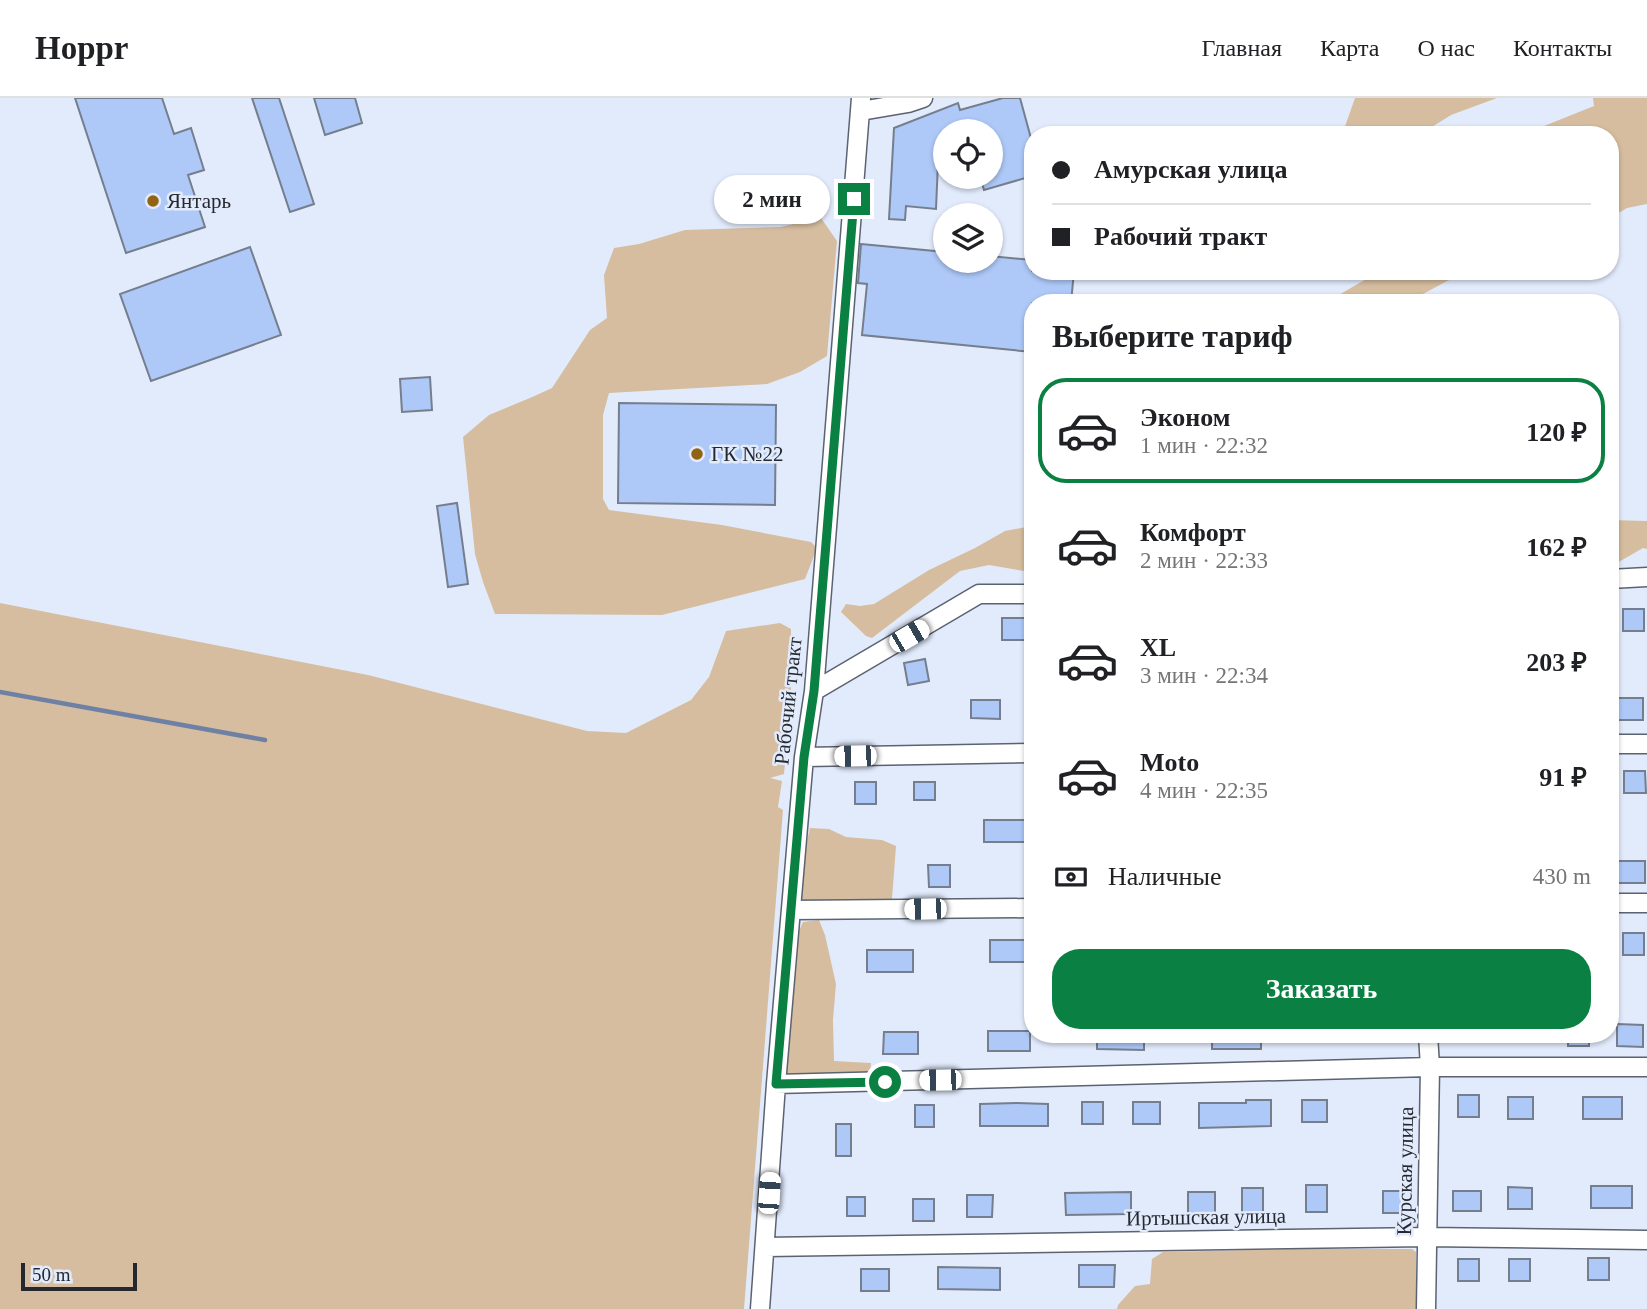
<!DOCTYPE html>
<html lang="ru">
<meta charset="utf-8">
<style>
:root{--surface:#fff;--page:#f2f2f2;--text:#202124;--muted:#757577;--line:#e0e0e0;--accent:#0b8043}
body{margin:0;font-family:"Times New Roman",serif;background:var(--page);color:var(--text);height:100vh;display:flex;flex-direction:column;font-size:26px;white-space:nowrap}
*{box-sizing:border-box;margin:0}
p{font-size:23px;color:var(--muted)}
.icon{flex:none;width:38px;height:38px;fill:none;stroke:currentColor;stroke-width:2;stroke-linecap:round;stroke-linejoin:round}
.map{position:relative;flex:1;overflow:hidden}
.drawer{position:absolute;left:1024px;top:196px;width:595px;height:749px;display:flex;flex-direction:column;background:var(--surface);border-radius:28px;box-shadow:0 2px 5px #0004}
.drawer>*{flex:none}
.top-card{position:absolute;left:1024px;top:28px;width:595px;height:154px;border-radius:28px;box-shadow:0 2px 5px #0004;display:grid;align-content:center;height:154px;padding:0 28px;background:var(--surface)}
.fabs{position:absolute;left:933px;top:21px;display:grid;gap:14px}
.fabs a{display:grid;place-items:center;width:70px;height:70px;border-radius:50%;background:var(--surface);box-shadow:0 2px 5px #0004;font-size:35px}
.scale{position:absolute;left:21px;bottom:18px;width:116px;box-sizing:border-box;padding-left:7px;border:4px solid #25282f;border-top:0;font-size:19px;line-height:24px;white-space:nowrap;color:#25282f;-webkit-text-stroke:5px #e2ebfc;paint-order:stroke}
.end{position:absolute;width:32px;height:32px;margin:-16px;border:9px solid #0b8043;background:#fff;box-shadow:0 0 0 4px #fff}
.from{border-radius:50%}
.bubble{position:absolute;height:49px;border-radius:24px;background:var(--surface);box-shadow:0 2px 5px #0004;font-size:23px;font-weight:800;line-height:49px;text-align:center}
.car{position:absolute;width:21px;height:42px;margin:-21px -10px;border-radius:9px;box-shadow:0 0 5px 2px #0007;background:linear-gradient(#fff 24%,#345 0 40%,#fff 0 76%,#345 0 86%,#fff 0)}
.top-card b{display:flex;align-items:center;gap:24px;height:66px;font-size:26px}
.top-card b+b{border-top:2px solid var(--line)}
.top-card i{width:18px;height:18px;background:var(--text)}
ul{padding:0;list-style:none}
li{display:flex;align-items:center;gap:21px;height:105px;margin:0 14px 10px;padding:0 14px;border:4px solid transparent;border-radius:28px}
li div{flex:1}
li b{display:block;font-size:26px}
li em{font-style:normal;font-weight:800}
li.on{border-color:var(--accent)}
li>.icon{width:63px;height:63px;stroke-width:1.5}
h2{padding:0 28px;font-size:32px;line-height:84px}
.pay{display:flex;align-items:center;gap:18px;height:77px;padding:0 28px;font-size:26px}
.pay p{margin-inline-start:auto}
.cta{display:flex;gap:14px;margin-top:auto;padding:14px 28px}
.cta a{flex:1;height:80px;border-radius:28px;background:var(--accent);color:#fff;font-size:28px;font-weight:800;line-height:80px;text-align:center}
header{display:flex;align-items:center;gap:42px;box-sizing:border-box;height:98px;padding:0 35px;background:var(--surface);border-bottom:2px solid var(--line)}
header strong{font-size:33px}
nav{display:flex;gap:38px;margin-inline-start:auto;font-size:24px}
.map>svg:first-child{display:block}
</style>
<header>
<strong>Hoppr</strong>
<nav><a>Главная</a><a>Карта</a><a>О нас</a><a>Контакты</a></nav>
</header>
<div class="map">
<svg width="1647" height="1211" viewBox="0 0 1647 1211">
<rect width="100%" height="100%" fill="#e2ebfc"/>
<path fill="#d6bd9f" d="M1355,0H1497L1451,17L1419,37H1342Z
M1593,0H1647V106L1627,110L1610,120V37H1544V28L1594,8Z
M821,120L837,143L827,258L800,274L767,286L609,295L603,317V401L609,412L722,427L811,444L817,450L805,481L662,517L495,516L483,484L475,456L463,339L489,317L530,300L552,290L590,232L607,220L604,177L614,150L639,146L685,132L780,129Z
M1380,173H1466L1406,205H1325Z
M1610,422L1647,423V451L1643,450L1610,469Z
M1032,428V471L1024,473L989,467L960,473L872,540L866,538L841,514L846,506L860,508L874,506L929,472L975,450L1005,433Z
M0,505L368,577L587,633L626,635L691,602L709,579L726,533L780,525L791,531V605L784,676L770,680L782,683L778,709L783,712L744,1211H0Z
M810,730L829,731L846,739L882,742L896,748L892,801L881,803L803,804C797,781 805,753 810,730Z
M819,822L825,837L836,886L833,922L834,963L871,965L870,976L788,978L785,975L798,835L803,824Z
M1296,1151H1412L1416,1154V1211H1117L1118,1207L1135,1188L1150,1186L1152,1161L1163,1154Z"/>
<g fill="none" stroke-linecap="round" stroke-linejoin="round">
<path stroke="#6e81a4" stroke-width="4.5" d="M0,594L265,642"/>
</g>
<path fill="#aec9f8" stroke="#757e8c" stroke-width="2" d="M75,0H162L174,36L191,30L204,72L188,77L205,129L126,155Z
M252,0H279L314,106L290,114Z
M314,0H355L362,25L325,37Z
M1003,0H1020L1032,44V78L984,92L980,79H990V33H945V61L938,64L936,111L906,108L905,122L889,121L894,30L958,5L960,12Z
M861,146L945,154V163H990V158L1032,162V173H1074L1071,205H1032V254L862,237L867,186L858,185Z
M250,149L281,237L151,283L120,196Z
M430,279L432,312L402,314L400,281Z
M619,305L776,307L775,407L618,405Z
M457,405L468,486L448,489L437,408Z
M1623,511H1644V533H1623Z
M1002,520H1029V542H1002Z
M925,561L929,583L908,587L904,565Z
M1617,600H1643V622H1617Z
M971,602H1000V621L971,620Z
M1624,673H1645L1646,695H1624Z
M855,684H876V706H855Z
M914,684H935V702H914Z
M984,722H1031V744H984Z
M1615,763H1645V785H1615Z
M928,767H950V789H929Z
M1623,835H1644V857H1623Z
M990,842H1032V864H990Z
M867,852H913V874H867Z
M1617,926L1643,927V949L1617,948Z
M988,933H1030V953H988Z
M884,934H918V956H883Z
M1097,936H1144V952L1097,951Z
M1212,936H1261V951H1212Z
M1568,936H1589V948H1568Z
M1458,997H1479V1019H1458Z
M1508,999H1533V1021H1508Z
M1583,999H1622V1021H1583Z
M1246,1002H1271V1028L1199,1030V1005H1246Z
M1302,1002H1327V1024H1302Z
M1082,1004H1103V1026H1082Z
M1133,1004H1160V1026H1133Z
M1017,1005L1048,1006V1028H980V1006Z
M915,1007H934V1029H915Z
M836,1026H851V1058H836Z
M1306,1087H1327V1114H1306Z
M1591,1088H1632V1110H1591Z
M1508,1089L1532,1090V1111H1508Z
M1242,1090H1263V1117H1242Z
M1383,1093H1404V1115H1383Z
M1453,1093H1481V1113H1453Z
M1131,1094V1116L1066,1117L1065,1095Z
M1188,1094H1215V1116H1188Z
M967,1097H993L992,1119H967Z
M847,1099H865V1118H847Z
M913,1101H934V1123H913Z
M1588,1160H1609V1182H1588Z
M1458,1161H1479V1183H1458Z
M1509,1161H1530V1183H1509Z
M1079,1167H1115L1114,1189H1079Z
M938,1169L1000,1170V1192L938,1191Z
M861,1171H889V1193H861Z"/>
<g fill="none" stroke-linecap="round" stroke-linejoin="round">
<g stroke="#5b6371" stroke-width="21">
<path id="street" d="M861,13L908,5L923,0
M1610,481L1647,479
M814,593L979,496H1032
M1610,646H1647
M804,659L1032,655
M1610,805H1647
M791,812L1032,810
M776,986L1430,969H1647
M765,1149L1426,1139L1647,1142
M760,1211L776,986L804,659L814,593L861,0
M1426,1211L1430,969L1428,936"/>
</g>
<use href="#street" stroke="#fff" stroke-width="18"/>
</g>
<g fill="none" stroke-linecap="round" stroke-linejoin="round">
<path stroke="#0b8043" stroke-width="9" d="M854,101L814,593L804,659L776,986L885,984"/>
</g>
<g fill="#946213" stroke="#e2ebfc" stroke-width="2.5">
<circle cx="153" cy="103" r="7"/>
<circle cx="697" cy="356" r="7"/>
</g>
<g text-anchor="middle" stroke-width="5" stroke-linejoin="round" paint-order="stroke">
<g font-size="21" fill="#25282f" stroke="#e2ebfc" text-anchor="start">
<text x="167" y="110">Янтарь</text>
<text x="711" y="363">ГК №22</text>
</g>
<g font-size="21" fill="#25282f" stroke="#e2ebfc">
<text transform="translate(788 603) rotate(-84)" y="7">Рабочий тракт</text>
<text transform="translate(1405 1073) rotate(-89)" y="7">Курская улица</text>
<text transform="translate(1206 1119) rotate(-1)" y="7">Иртышская улица</text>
</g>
</g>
</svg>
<div class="fabs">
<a><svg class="icon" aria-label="locate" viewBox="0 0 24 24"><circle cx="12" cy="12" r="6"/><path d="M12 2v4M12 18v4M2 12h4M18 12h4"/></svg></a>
<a><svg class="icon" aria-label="layers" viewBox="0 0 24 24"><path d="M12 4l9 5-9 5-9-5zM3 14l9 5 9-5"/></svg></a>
</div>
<div class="scale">50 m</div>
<i class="end from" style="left:885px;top:984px"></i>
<i class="end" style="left:854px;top:101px"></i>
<div class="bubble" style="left:714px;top:77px;width:116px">2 мин</div>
<i class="car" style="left:909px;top:538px;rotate:60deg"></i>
<i class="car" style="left:855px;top:658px;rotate:269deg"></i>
<i class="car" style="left:925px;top:811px;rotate:269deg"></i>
<i class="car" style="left:940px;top:982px;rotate:269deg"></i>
<i class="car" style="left:769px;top:1095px;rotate:4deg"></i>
<div class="top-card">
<b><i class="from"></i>Амурская улица</b>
<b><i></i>Рабочий тракт</b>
</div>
<section class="drawer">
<h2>Выберите тариф</h2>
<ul>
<li class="on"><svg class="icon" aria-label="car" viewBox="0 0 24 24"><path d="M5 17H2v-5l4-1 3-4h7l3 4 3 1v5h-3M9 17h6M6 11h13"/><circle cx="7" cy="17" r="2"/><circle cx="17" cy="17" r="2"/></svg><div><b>Эконом</b><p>1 мин · 22:32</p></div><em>120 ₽</em></li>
<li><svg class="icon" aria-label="car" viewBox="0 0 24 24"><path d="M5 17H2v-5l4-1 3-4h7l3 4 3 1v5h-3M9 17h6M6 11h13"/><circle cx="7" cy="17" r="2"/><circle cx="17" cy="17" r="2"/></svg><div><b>Комфорт</b><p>2 мин · 22:33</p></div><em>162 ₽</em></li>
<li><svg class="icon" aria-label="car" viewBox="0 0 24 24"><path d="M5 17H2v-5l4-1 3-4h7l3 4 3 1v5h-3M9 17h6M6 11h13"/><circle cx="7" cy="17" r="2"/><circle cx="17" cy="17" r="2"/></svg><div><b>XL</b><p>3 мин · 22:34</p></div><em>203 ₽</em></li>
<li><svg class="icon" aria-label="car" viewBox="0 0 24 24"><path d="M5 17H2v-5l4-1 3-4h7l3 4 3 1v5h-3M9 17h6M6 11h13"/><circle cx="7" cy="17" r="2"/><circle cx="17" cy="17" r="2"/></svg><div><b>Moto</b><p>4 мин · 22:35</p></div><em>91 ₽</em></li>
</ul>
<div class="pay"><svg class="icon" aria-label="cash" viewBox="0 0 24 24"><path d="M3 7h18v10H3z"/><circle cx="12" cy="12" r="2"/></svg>Наличные<p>430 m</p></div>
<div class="cta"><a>Заказать</a></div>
</section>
</div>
